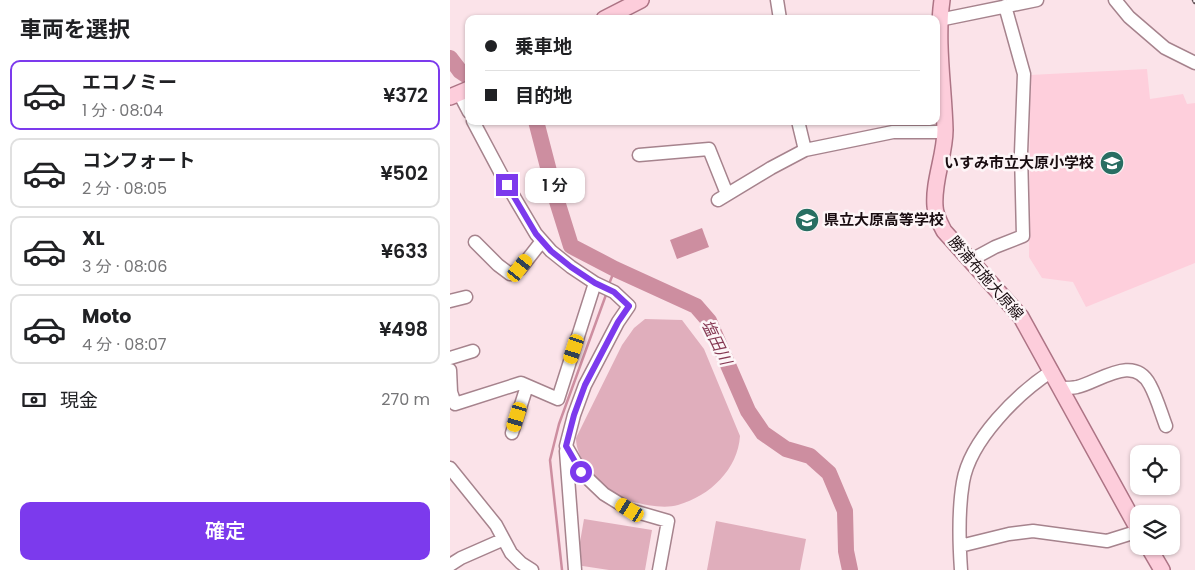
<!DOCTYPE html>
<html lang="ja">
<meta charset="utf-8">
<style>
:root{--surface:#fff;--page:#f2f2f2;--text:#202124;--muted:#757577;--line:#e0e0e0;--accent:#7c3aed}
body{margin:0;font-family:Poppins,"Noto Sans JP",sans-serif;background:var(--page);color:var(--text);height:100vh;display:flex;flex-direction:column;font-size:19px;white-space:nowrap}
*{box-sizing:border-box;margin:0}
p{font-size:16px;color:var(--muted)}
.icon{flex:none;width:28px;height:28px;fill:none;stroke:currentColor;stroke-width:2;stroke-linecap:round;stroke-linejoin:round}
.map{position:relative;flex:1;overflow:hidden}
.side{display:flex;flex-direction:column;background:var(--surface);width:450px}
.side>*{flex:none}
.guide{position:absolute;left:15px;top:15px;width:475px;height:110px;border-radius:10px;box-shadow:0 1px 4px #0004;display:grid;align-content:center;height:110px;padding:0 20px;background:var(--surface)}
.fabs{position:absolute;left:680px;top:445px;display:grid;gap:10px}
.fabs a{display:grid;place-items:center;width:50px;height:50px;border-radius:10px;background:var(--surface);box-shadow:0 1px 4px #0004;font-size:25px}
.end{position:absolute;width:22px;height:22px;margin:-11px;border:6px solid #7c3aed;background:#fff;box-shadow:0 0 0 2px #fff}
.from{border-radius:50%}
.bubble{position:absolute;height:35px;border-radius:10px;background:var(--surface);box-shadow:0 1px 4px #0004;font-size:16px;font-weight:600;line-height:35px;text-align:center}
.car{position:absolute;width:15px;height:30px;margin:-15px -8px;border-radius:6px;box-shadow:0 0 4px 1px #0007;background:linear-gradient(#f5c518 24%,#345 0 40%,#f5c518 0 76%,#345 0 86%,#f5c518 0)}
.guide b{display:flex;align-items:center;gap:18px;height:48px;font-size:19px}
.guide b+b{border-top:1px solid var(--line)}
.guide i{width:12px;height:12px;background:var(--text)}
ul{padding:0;list-style:none}
li{display:flex;align-items:center;gap:15px;height:70px;margin:0 10px 8px;padding:0 10px;border:2px solid var(--line);border-radius:10px}
li div{flex:1}
li b{display:block;font-size:19px}
li em{font-style:normal;font-weight:600}
li.on{border-color:var(--accent)}
li>.icon{width:45px;height:45px;stroke-width:1.5}
h2{padding:0 20px;font-size:22px;line-height:60px}
.pay{display:flex;align-items:center;gap:12px;height:55px;padding:0 20px;font-size:19px}
.pay p{margin-inline-start:auto}
.primary-button{display:flex;gap:10px;margin-top:auto;padding:10px 20px}
.primary-button a{flex:1;height:58px;border-radius:10px;background:var(--accent);color:#fff;font-size:20px;font-weight:600;line-height:58px;text-align:center}
main{display:flex;flex:1;min-height:0}
.map>svg:first-child{display:block}
</style>
<main>
<section class="side">
<h2>車両を選択</h2>
<ul>
<li class="on"><svg class="icon" aria-label="car" viewBox="0 0 24 24"><path d="M5 17H2v-5l4-1 3-4h7l3 4 3 1v5h-3M9 17h6M6 11h13"/><circle cx="7" cy="17" r="2"/><circle cx="17" cy="17" r="2"/></svg><div><b>エコノミー</b><p>1 分 · 08:04</p></div><em>¥372</em></li>
<li><svg class="icon" aria-label="car" viewBox="0 0 24 24"><path d="M5 17H2v-5l4-1 3-4h7l3 4 3 1v5h-3M9 17h6M6 11h13"/><circle cx="7" cy="17" r="2"/><circle cx="17" cy="17" r="2"/></svg><div><b>コンフォート</b><p>2 分 · 08:05</p></div><em>¥502</em></li>
<li><svg class="icon" aria-label="car" viewBox="0 0 24 24"><path d="M5 17H2v-5l4-1 3-4h7l3 4 3 1v5h-3M9 17h6M6 11h13"/><circle cx="7" cy="17" r="2"/><circle cx="17" cy="17" r="2"/></svg><div><b>XL</b><p>3 分 · 08:06</p></div><em>¥633</em></li>
<li><svg class="icon" aria-label="car" viewBox="0 0 24 24"><path d="M5 17H2v-5l4-1 3-4h7l3 4 3 1v5h-3M9 17h6M6 11h13"/><circle cx="7" cy="17" r="2"/><circle cx="17" cy="17" r="2"/></svg><div><b>Moto</b><p>4 分 · 08:07</p></div><em>¥498</em></li>
</ul>
<div class="pay"><svg class="icon" aria-label="cash" viewBox="0 0 24 24"><path d="M3 7h18v10H3z"/><circle cx="12" cy="12" r="2"/></svg>現金<p>270 m</p></div>
<div class="primary-button"><a>確定</a></div>
</section>
<div class="map">
<svg width="745" height="570" viewBox="0 0 745 570">
<rect width="100%" height="100%" fill="#fbe3e9"/>
<path fill="#fecfdc" d="M697,69L700,99L733,94L737,104L745,103V263L636,307L623,282L592,278L579,257L580,75Z"/>
<path fill="#e0aebc" d="M195,319L232,320L254,349L290,436C288,469 260,496 228,505C214,509 197,505 183,502C178,500 173,500 168,498C158,493 144,478 138,469C132,460 126,450 126,438L172,345L184,328Z
M134,519L202,530L195,570H159L126,565Z
M266,521L356,539L350,570H257Z"/>
<path fill="#cd8ea0" d="M252,228L259,247L227,259L220,240Z"/>
<g fill="none" stroke-linecap="round" stroke-linejoin="round">
<path stroke="#cd8ea0" stroke-width="2.5" d="M159,284L165,269
M112,570L100,460L109,424L157,292"/>
<path stroke="#cd8ea0" stroke-width="16" d="M0,58L10,71L19,77
M86,121L106,198L121,246L165,269L246,306L259,321L298,411L313,433L336,449L360,456L379,473L395,511L396,551L400,570"/>
<g stroke="#a6838d" stroke-width="15">
<path id="minor" d="M327,0L330,19
M665,0L679,17L715,48L745,63
M486,23L494,19L587,0
M9,93L19,112
M23,121L57,185L86,234L101,251L121,267L145,283L164,292L179,306L168,322L135,385L124,415L116,446L131,472L154,494L180,510L218,521L209,570
M348,121L355,150L443,132H495
M189,155L259,149L277,194
M268,200L321,168L355,150
M25,242L48,265L60,274L70,269L92,241
M521,260L545,247L573,236L571,153L574,74L555,6
M0,301L16,297
M0,358L23,351
M0,370L1,392L5,404L71,383L108,399L145,283
M611,388C616,388 622,388 627,387C649,382 684,353 700,385C707,398 711,413 716,426
M62,433L77,386
M116,451L125,570
M0,468L46,525L61,553L71,563L82,570
M510,546L559,534L583,531L657,541L689,531
M0,565L11,558L52,540
M511,570C509,541 508,511 513,482C520,440 568,393 602,371"/>
</g>
<g stroke="#ad7485" stroke-width="18">
<path id="major" d="M492,0C486,43 494,87 495,130C495,155 483,181 485,206C485,215 490,223 494,231L571,317L689,531
M154,19L191,0
M0,97L19,89
M698,546L712,570"/>
</g>
<use href="#minor" stroke="#fff" stroke-width="12"/>
<use href="#major" stroke="#fdcddb" stroke-width="15"/>
<g stroke="#5d4d52" stroke-width="4.5">
<path id="rail" d="M744,0L745,2"/>
</g>
<use href="#rail" stroke="#fdf5f7" stroke-width="2.5" stroke-dasharray="8" stroke-linecap="butt"/>
</g>
<g fill="none" stroke-linecap="round" stroke-linejoin="round">
<path stroke="#7c3aed" stroke-width="6" d="M57,185L86,234L101,251L121,267L145,283L164,292L179,306L168,322L135,385L124,415L116,446L131,472"/>
</g>
<defs>
<g id="school-disc" transform="scale(1.25)"><circle r="9.5" fill="#286e62" stroke="#fdf5f7"/><path d="M0-5L7-2L0 1L-7-2ZM-4 1L0 2.5L4 1V4Q0 6-4 4Z" fill="#fff"/></g>
</defs>
<g fill-rule="evenodd">
<use href="#school-disc" x="662" y="163"/>
<use href="#school-disc" x="357" y="220"/>
</g>
<g text-anchor="middle" stroke-width="5" stroke-linejoin="round" paint-order="stroke">
<g font-size="15" font-weight="bold" fill="#190d11" stroke="#fdf5f7" text-anchor="end">
<text x="644" y="168">いすみ市立大原小学校</text>
<text x="374" y="225" text-anchor="start">県立大原高等学校</text>
</g>
<g font-size="15" fill="#190d11" stroke="#fdf5f7">
<text transform="translate(536 278) rotate(49)" y="5">勝浦布施大原線</text>
</g>
<g font-size="16" font-style="italic" fill="#853752" stroke="#fdf5f7">
<text transform="translate(267 342) rotate(64)" y="6">塩田川</text>
</g>
</g>
</svg>
<div class="fabs">
<a><svg class="icon" aria-label="locate" viewBox="0 0 24 24"><circle cx="12" cy="12" r="6"/><path d="M12 2v4M12 18v4M2 12h4M18 12h4"/></svg></a>
<a><svg class="icon" aria-label="layers" viewBox="0 0 24 24"><path d="M12 4l9 5-9 5-9-5zM3 14l9 5 9-5"/></svg></a>
</div>
<i class="end from" style="left:131px;top:472px"></i>
<i class="end" style="left:57px;top:185px"></i>
<div class="bubble" style="left:75px;top:168px;width:60px">1 分</div>
<i class="car" style="left:70px;top:268px;rotate:38deg"></i>
<i class="car" style="left:124px;top:349px;rotate:198deg"></i>
<i class="car" style="left:67px;top:417px;rotate:197deg"></i>
<i class="car" style="left:180px;top:510px;rotate:302deg"></i>
<div class="guide">
<b><i class="from"></i>乗車地</b>
<b><i></i>目的地</b>
</div>
</div>
</main>
